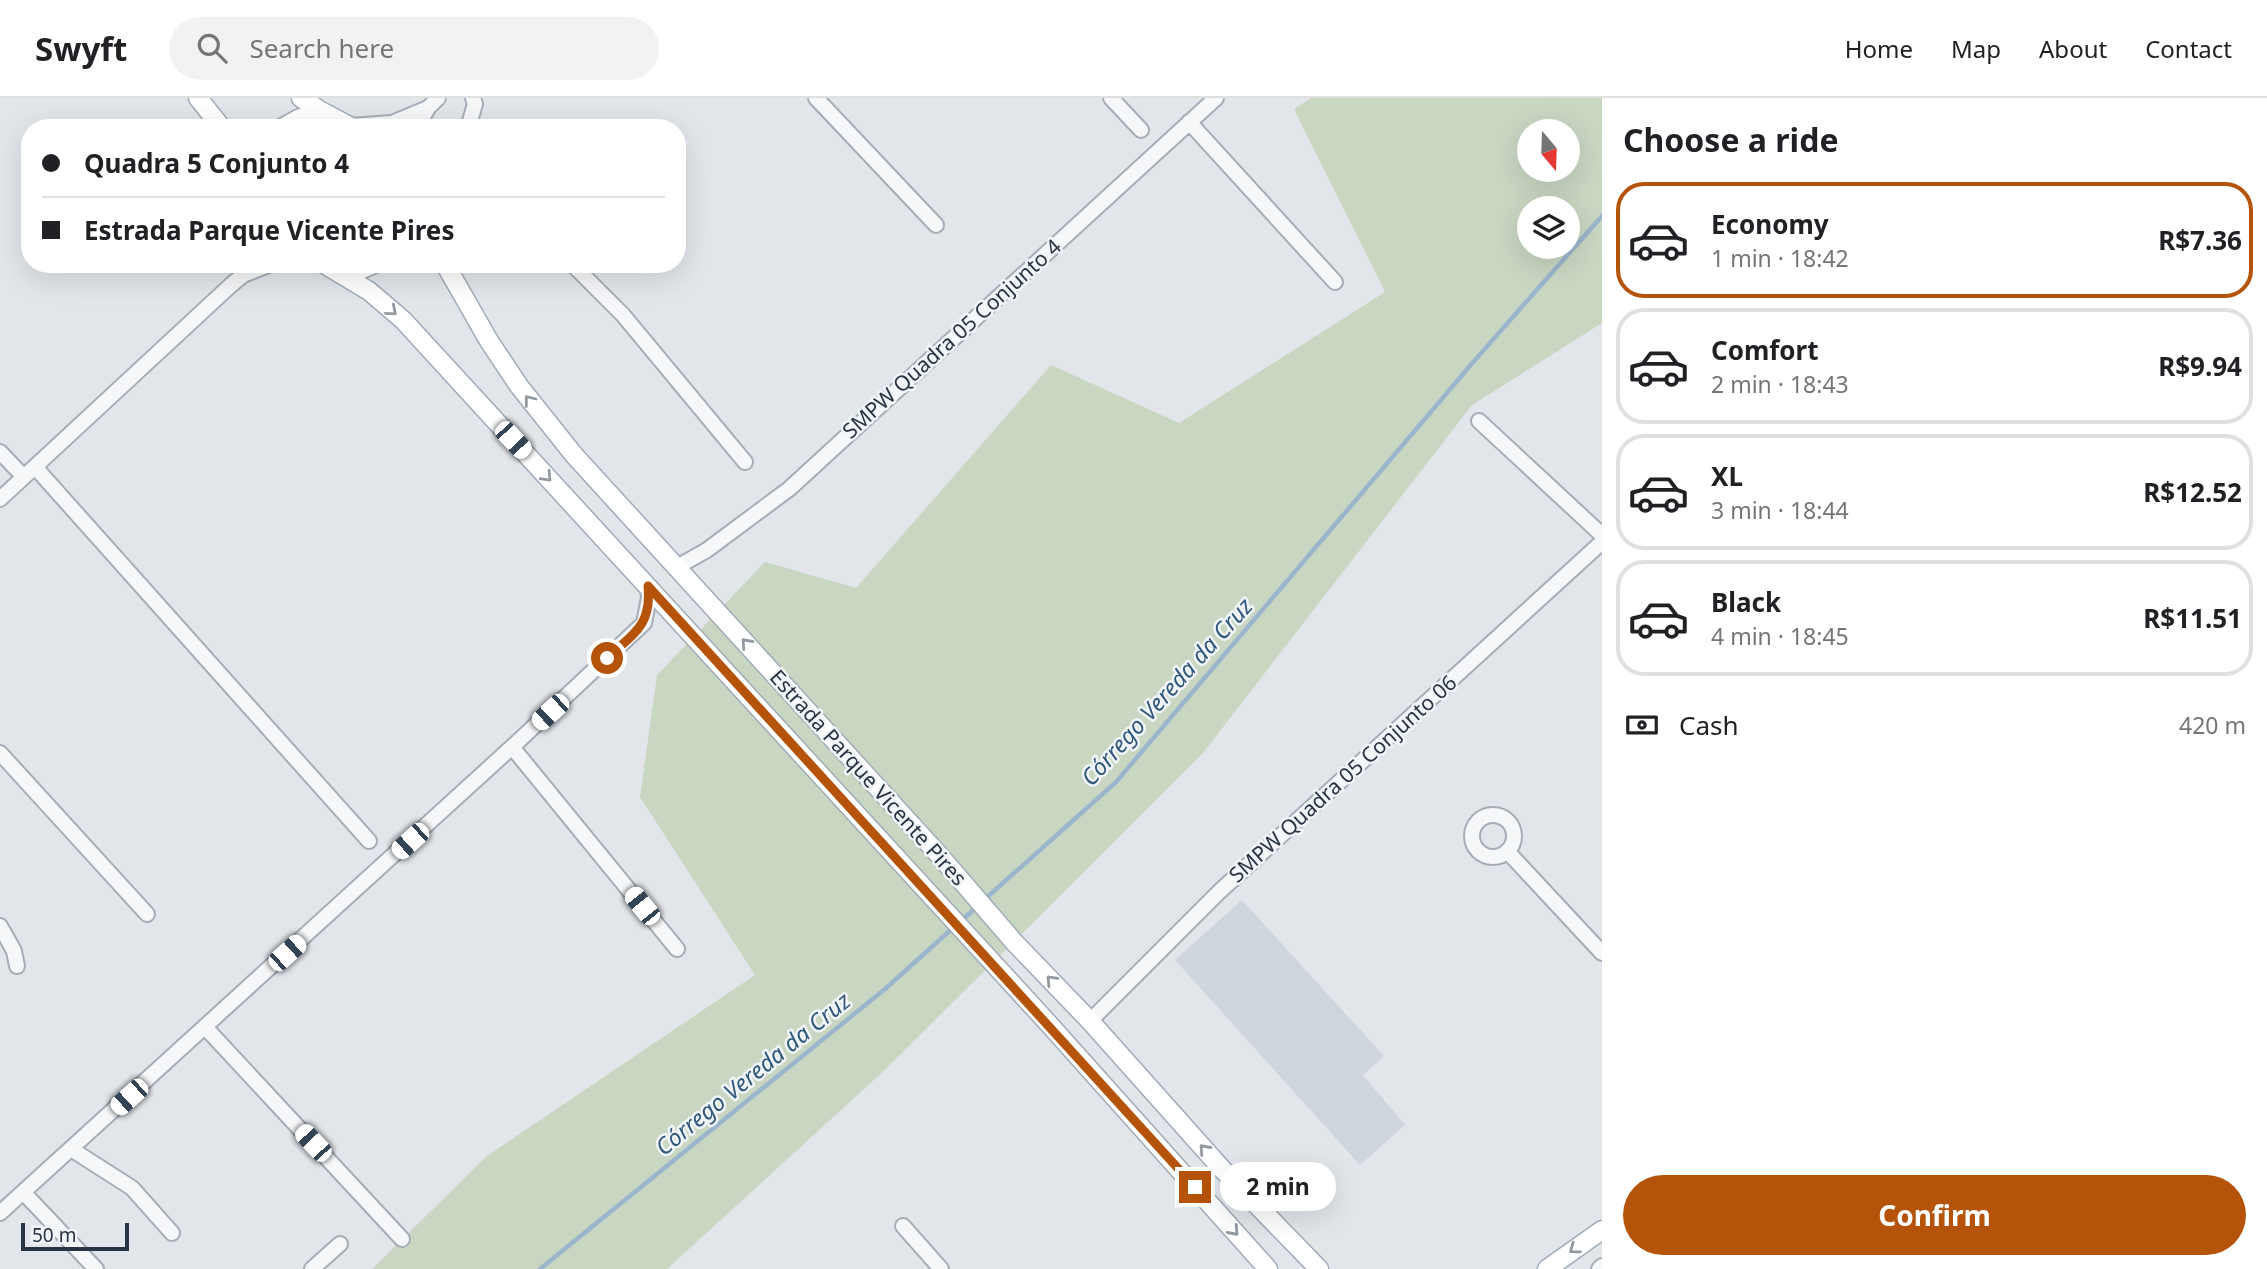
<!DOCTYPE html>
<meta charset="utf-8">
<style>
:root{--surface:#fff;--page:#f2f2f2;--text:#202124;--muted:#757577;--line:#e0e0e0;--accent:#b45309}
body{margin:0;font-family:"Noto Sans",sans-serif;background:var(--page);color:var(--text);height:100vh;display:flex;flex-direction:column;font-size:26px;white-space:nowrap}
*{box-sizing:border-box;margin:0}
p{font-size:23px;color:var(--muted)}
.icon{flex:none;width:38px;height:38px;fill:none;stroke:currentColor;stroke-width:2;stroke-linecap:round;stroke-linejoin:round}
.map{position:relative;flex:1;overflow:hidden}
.panel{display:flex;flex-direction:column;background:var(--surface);width:665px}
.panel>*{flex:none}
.banner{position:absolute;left:21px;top:21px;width:665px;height:154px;border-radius:28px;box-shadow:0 7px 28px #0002;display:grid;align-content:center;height:154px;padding:0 21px;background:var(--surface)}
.needle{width:46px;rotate:161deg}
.fabs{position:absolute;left:1517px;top:21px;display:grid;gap:14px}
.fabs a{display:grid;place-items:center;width:63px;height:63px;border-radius:50%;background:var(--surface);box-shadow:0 7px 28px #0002;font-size:35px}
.scale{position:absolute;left:21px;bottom:18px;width:108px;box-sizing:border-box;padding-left:7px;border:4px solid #283444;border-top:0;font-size:19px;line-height:24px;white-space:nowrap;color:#283444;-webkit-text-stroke:5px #f2f5f8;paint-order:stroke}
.end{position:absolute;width:32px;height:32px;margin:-16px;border:9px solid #b45309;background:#fff;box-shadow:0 0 0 4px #fff}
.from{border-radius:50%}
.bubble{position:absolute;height:49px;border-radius:24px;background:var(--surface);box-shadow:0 7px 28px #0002;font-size:23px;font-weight:700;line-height:49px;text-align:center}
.car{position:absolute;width:21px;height:42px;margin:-21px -10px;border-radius:9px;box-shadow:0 0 5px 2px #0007;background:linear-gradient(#fff 24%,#345 0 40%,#fff 0 76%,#345 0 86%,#fff 0)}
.banner b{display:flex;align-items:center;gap:24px;height:66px;font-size:26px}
.banner b+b{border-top:2px solid var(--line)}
.banner i{width:18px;height:18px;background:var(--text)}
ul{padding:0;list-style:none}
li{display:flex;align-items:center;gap:21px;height:116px;margin:0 14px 10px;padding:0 7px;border:4px solid var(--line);border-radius:28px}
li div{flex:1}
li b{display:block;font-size:26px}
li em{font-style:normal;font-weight:700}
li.current{border-color:var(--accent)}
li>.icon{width:63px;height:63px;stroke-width:1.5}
h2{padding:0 21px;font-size:32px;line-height:84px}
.pay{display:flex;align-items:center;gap:18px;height:77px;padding:0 21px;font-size:26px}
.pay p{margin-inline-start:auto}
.cta{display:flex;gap:14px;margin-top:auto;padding:14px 21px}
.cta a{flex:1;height:80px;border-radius:42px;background:var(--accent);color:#fff;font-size:28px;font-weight:700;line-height:80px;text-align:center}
header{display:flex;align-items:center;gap:42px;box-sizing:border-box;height:98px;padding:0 35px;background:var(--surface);border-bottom:2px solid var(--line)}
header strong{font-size:33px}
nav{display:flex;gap:38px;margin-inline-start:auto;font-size:24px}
.search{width:490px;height:63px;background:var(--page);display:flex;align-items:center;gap:18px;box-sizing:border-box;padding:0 24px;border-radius:38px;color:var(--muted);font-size:26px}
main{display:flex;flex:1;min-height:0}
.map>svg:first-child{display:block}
</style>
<header>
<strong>Swyft</strong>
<div class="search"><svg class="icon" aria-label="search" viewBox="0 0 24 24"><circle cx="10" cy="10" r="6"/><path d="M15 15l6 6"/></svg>Search here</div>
<nav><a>Home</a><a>Map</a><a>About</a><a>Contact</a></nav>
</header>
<main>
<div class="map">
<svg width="1602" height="1171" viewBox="0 0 1602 1171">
<rect width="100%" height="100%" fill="#e2e6eb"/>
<path fill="#cfd5dd" d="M1242,802L1384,958L1363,977L1405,1027L1360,1067L1175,862Z"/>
<path fill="#c8d6c2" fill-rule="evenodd" d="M1311,0H1602V225L1472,307L1203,655L887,970L667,1171H372L487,1058L755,877L640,699L657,577L765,464L856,490L1051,267L1179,325L1385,194L1294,11ZM1530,33H1568V72H1530ZM1530,110H1568V149H1530Z"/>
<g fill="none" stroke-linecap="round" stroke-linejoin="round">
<path stroke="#9ab6cd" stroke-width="4.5" d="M984,802L1116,684L1475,262L1602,118
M961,823L978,808
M540,1171L885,891L954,829"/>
<g stroke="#a6adb6" stroke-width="18">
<path id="minor" d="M816,0L936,127
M1111,0L1141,32
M1189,24L1335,184
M351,28L392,25L428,10
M417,30L428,10L438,0
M468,30L475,6L473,0
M572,166L623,217L745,364
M1479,323L1602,437
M0,354L24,379
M35,369L369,743
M0,401L231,187L243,177L271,166
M677,469L707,452L789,391L1216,0
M512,649L677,851
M0,655L147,816
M1472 738a21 21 0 1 1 42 0a21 21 0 1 1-42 0Z
M1507,753L1602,855
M0,828L14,853L17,868
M1090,923L1219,794L1602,444
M205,929L402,1141
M71,1051L132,1090L172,1135
M23,1094L96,1171
M0,1115L512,649L644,525L649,500L648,488
M903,1128L941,1171
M312,1171L340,1146
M1599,1171L1602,1168"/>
</g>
<g stroke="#a0abb8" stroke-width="21">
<path id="major" d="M198,0L222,30
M301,0L321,13L353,30
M282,30L298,21L321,13
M324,166L369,193L403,222L1048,925L1268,1171
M445,166L489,243L519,288L574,357L940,758L1014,844L1090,923L1222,1071L1319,1171
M337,173L362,171L374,166
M1547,1171L1602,1132"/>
</g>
<use href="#minor" stroke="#f5f7f9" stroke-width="14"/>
<use href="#major" stroke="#fff" stroke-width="18"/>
</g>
<defs><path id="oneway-chevron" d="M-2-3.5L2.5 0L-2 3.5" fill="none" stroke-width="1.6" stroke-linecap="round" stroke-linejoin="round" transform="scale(1.75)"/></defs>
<g stroke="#949aa2">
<use href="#oneway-chevron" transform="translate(392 213) rotate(41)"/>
<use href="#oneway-chevron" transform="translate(529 302) rotate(-128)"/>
<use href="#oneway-chevron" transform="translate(547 379) rotate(47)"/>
<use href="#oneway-chevron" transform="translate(746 545) rotate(-132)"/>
<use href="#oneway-chevron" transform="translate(1051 882) rotate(-133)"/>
<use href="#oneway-chevron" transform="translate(1204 1051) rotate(-132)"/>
<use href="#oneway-chevron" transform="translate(1234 1133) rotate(48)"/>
<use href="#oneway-chevron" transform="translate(1574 1151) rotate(144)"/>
</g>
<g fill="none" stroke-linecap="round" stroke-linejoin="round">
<path stroke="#b45309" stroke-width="9" d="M607,560C633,536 652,528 648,488L1195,1089"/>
</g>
<g text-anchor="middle" stroke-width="5" stroke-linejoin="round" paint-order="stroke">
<g font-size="21" fill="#283444" stroke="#f2f5f8">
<text transform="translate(952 241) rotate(-42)" y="7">SMPW Quadra 05 Conjunto 4</text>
<text transform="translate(868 680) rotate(48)" y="7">Estrada Parque Vicente Pires</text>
<text transform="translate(1343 681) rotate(-42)" y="7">SMPW Quadra 05 Conjunto 06</text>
</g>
<g font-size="23" font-style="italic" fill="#2f567b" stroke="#f2f5f8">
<text transform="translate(1167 594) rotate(-48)" y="8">Córrego Vereda da Cruz</text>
<text transform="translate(753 976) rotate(-39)" y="8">Córrego Vereda da Cruz</text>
</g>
</g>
</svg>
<div class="fabs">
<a><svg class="needle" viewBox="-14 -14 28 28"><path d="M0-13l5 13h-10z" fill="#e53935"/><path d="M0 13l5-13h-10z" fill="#757577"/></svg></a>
<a><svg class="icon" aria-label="layers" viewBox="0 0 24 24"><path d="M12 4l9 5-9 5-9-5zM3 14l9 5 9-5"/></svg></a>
</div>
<div class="scale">50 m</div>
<i class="end from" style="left:607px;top:560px"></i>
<i class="end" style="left:1195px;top:1089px"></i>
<div class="bubble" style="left:1220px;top:1064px;width:116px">2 min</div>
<i class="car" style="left:513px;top:342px;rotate:137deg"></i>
<i class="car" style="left:550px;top:614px;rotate:227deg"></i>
<i class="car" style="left:410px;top:743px;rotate:228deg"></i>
<i class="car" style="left:642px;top:808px;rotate:321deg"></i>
<i class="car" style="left:287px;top:855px;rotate:48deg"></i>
<i class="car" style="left:129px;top:999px;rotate:228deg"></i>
<i class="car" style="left:313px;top:1045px;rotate:317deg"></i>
<div class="banner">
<b><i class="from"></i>Quadra 5 Conjunto 4</b>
<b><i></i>Estrada Parque Vicente Pires</b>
</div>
</div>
<section class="panel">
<h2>Choose a ride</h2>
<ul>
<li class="current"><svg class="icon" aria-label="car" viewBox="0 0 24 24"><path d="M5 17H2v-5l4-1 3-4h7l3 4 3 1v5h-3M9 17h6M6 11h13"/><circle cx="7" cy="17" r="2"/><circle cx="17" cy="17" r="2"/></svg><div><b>Economy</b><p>1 min · 18:42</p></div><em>R$7.36</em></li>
<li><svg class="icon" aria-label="car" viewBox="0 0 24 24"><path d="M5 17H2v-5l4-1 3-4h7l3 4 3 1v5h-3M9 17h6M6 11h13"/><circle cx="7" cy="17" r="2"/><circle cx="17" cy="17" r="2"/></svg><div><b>Comfort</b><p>2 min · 18:43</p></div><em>R$9.94</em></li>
<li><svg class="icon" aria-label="car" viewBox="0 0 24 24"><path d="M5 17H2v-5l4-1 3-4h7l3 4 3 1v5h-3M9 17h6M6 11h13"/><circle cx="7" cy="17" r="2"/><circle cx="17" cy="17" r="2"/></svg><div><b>XL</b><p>3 min · 18:44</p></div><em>R$12.52</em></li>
<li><svg class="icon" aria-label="car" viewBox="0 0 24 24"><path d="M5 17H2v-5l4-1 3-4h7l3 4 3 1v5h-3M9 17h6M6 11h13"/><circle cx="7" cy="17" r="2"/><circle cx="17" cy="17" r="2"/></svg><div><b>Black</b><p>4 min · 18:45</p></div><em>R$11.51</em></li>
</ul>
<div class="pay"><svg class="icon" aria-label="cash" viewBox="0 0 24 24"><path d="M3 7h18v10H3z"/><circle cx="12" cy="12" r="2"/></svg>Cash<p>420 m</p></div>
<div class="cta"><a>Confirm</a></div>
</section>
</main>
